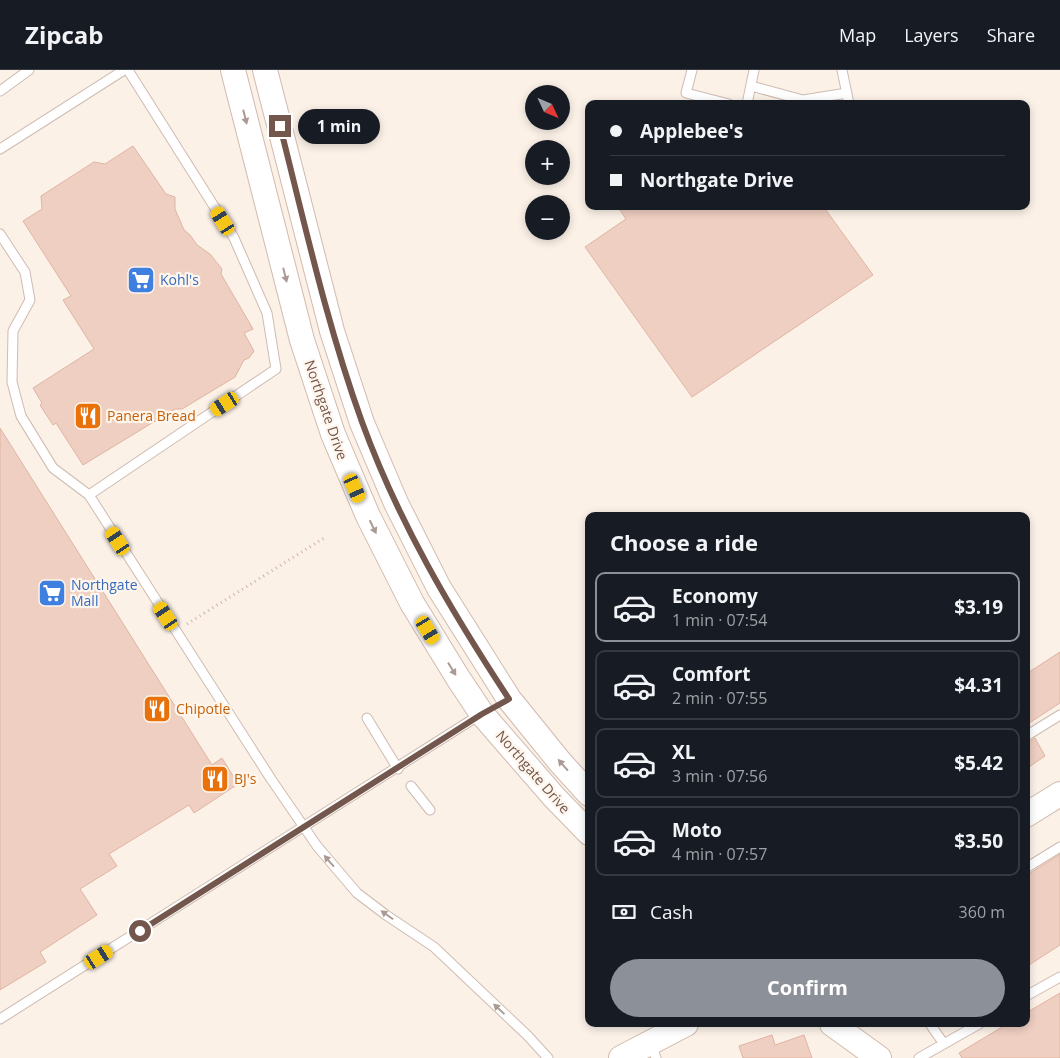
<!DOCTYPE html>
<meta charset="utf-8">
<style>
:root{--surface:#171b24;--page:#242831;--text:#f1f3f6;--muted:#9ea1a6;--line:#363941;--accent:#8c9099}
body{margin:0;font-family:"Open Sans",sans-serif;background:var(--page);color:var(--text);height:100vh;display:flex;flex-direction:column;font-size:19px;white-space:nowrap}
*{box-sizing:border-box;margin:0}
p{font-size:16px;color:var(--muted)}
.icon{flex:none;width:28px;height:28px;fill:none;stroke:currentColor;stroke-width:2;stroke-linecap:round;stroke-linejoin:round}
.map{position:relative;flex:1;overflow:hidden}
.details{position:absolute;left:585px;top:442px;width:445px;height:515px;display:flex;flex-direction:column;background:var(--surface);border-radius:10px;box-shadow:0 2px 8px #0003}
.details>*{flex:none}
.top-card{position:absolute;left:585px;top:30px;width:445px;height:110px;border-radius:10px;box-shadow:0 2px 8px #0003;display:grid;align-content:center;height:110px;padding:0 25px;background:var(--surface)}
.needle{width:32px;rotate:134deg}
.tools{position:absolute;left:525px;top:15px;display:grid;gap:10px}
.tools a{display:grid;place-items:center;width:45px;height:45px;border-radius:50%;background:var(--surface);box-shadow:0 2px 8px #0003;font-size:25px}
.end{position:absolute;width:22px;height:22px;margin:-11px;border:6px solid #73574d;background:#fff;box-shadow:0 0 0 2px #fff}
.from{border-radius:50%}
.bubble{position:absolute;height:35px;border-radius:18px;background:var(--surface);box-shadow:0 2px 8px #0003;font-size:16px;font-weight:700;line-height:35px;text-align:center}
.car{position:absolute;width:15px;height:30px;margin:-15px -8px;border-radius:6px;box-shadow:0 0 4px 1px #0007;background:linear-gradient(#f5c518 24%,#345 0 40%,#f5c518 0 76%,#345 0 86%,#f5c518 0)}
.top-card b{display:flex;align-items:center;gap:18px;height:48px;font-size:19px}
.top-card b+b{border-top:1px solid var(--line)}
.top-card i{width:12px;height:12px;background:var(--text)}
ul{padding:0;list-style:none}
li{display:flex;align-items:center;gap:15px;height:70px;margin:0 10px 8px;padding:0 15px;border:2px solid var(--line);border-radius:10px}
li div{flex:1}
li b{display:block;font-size:19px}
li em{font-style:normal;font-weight:700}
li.on{border-color:var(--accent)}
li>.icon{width:45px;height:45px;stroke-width:1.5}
h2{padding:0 25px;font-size:22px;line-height:60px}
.pay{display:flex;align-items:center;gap:12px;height:55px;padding:0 25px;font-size:19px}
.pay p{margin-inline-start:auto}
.primary-button{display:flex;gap:10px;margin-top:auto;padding:10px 25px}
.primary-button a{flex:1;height:58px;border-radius:30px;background:var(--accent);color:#fff;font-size:20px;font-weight:700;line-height:58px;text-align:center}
header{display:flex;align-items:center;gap:30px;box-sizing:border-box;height:70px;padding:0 25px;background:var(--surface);border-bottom:1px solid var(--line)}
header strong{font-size:24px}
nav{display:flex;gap:28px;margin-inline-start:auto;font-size:18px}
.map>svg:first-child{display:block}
</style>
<header>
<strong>Zipcab</strong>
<nav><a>Map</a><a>Layers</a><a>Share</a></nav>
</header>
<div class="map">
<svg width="1060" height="988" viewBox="0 0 1060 988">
<rect width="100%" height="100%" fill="#fbf1e7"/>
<path fill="#eecfc1" stroke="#e0b4a2" d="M133,76L166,124L175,127V139L184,160L190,165L197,175L210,184L222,199L221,204L253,259L244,263L254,281L249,288L244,290L235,307L182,339H175L83,395L56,353L53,355L40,335L42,333L33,318L94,279L63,230L71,226L23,151L42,139L41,126L94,92L105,94Z
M621,136H823L873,205L692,327L585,177L626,149L620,140Z
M0,358L212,695L222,688L238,714L194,743L189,735L109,784L117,796L80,819L97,845L40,882L46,892L0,920Z
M1060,582V633L1026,655V604Z
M1035,668L1045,686L1026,699V674Z
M1060,784V875L1026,897V806Z
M1060,923V988H962L959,983L1007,954H1026V943Z
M772,965L775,975L804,965L812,988H743L739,976Z"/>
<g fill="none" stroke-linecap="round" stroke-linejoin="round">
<g stroke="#cebbb1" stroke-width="11">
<path id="lane" d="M128,0L234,168L267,243L276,299L89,425L271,709L317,776L357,823L386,845L434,877L528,966L548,988
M692,0L686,23L729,34
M842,0L849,34
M751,16L803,30L847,23
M0,21L29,0
M747,34L754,0
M0,79L124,0
M0,164L25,202L30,230L13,261L12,312L21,346L53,398L89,425
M367,648L398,699
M1026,666L1060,645
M411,716L430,740
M1026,798L1060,777
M1026,926L1060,907
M0,949L481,644
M930,954L944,974
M651,973L656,988
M919,988L979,954"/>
</g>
<g stroke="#d1baae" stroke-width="26">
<path id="secondary" d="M233,0L302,270L333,364L368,446L412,533L458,608L482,644L554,727L589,763
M265,0L332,261L362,353L396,433L439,518L509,629L560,692L589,724
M1026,745L1060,724
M832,954L879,988
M621,988L686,954"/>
</g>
<path stroke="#d3b2a4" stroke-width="3" stroke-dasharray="1 4" stroke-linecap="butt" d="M187,554L324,468"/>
<use href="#lane" stroke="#fff" stroke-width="9"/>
<use href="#secondary" stroke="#fff" stroke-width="24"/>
</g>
<defs><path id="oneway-solid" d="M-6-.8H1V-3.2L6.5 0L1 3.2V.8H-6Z" transform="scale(1.25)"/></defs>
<g fill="#ab9a94">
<use href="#oneway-solid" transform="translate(245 47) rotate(76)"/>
<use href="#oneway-solid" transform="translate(285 205) rotate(76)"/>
<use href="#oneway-solid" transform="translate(373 457) rotate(64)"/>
<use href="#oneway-solid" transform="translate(452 599) rotate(58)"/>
<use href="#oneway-solid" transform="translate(563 695) rotate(-131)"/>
<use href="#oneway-solid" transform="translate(329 791) rotate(-131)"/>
<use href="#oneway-solid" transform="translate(387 845) rotate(-145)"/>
<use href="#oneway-solid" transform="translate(499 939) rotate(-137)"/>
</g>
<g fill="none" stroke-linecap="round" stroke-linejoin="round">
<path stroke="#73574d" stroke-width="6" d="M140,861L482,644L509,629C451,541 398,451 362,352C327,255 305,155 280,56"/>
</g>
<defs>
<g id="supermarket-square" transform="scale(1.4375)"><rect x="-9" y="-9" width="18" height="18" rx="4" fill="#3f7fe0" stroke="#fef6ed"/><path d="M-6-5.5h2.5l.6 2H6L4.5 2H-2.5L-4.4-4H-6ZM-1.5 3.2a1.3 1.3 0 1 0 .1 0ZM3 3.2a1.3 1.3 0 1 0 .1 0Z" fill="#fff"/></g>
<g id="restaurant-square" transform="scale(1.4375)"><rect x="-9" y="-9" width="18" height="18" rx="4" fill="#e8710a" stroke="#fef6ed"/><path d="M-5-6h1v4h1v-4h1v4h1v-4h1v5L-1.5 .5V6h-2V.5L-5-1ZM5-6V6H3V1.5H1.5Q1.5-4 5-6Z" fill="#fff"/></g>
</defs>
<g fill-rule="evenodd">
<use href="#supermarket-square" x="141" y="210"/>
<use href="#restaurant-square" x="88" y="346"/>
<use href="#supermarket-square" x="52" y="523"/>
<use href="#restaurant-square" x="157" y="639"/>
<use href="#restaurant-square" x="215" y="709"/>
</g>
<g text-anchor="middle" stroke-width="4.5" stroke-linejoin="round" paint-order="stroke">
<g font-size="14" fill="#366cbe" stroke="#fef6ed" text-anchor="start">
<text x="160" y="215">Kohl's</text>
<text x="71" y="520">Northgate<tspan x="71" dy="16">Mall</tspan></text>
</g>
<g font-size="14" fill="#73574d" stroke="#fef6ed">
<text transform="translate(326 340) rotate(71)" y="5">Northgate Drive</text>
<text transform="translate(533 702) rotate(49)" y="5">Northgate Drive</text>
</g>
<g font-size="14" fill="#c56008" stroke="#fef6ed" text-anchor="start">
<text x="107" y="351">Panera Bread</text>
<text x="176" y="644">Chipotle</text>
<text x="234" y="714">BJ's</text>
</g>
</g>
</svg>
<div class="tools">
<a><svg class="needle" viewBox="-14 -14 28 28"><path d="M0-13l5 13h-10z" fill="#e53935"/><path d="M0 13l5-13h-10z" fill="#9ea1a6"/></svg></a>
<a>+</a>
<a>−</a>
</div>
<i class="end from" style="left:140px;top:861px"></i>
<i class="end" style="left:280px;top:56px"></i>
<div class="bubble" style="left:298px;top:39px;width:82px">1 min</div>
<i class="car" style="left:223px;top:151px;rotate:328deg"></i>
<i class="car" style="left:225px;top:334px;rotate:237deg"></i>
<i class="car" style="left:355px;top:418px;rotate:156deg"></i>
<i class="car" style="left:118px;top:471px;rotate:327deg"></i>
<i class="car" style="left:166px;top:546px;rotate:327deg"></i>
<i class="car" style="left:428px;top:560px;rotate:149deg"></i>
<i class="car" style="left:99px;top:887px;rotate:58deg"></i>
<div class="top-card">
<b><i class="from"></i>Applebee's</b>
<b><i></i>Northgate Drive</b>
</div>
<section class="details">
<h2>Choose a ride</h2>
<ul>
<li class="on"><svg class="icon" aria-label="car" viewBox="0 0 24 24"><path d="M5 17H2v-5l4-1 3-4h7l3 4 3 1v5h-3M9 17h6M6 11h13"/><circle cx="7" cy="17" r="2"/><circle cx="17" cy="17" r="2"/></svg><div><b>Economy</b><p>1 min · 07:54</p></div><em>$3.19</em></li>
<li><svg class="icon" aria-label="car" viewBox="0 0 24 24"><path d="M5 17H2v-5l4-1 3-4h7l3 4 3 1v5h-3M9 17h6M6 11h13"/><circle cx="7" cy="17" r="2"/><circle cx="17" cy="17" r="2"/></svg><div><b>Comfort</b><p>2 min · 07:55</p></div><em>$4.31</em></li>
<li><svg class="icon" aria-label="car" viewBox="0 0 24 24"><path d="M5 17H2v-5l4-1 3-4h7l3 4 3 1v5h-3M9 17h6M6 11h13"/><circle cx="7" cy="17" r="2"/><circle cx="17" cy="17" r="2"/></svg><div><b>XL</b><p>3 min · 07:56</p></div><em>$5.42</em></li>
<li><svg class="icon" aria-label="car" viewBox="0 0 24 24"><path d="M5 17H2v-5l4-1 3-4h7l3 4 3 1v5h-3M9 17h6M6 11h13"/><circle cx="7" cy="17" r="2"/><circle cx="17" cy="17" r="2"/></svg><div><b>Moto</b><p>4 min · 07:57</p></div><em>$3.50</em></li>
</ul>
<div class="pay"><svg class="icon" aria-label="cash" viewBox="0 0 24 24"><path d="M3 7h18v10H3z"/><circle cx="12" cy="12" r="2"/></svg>Cash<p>360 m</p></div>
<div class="primary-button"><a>Confirm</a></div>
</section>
</div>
